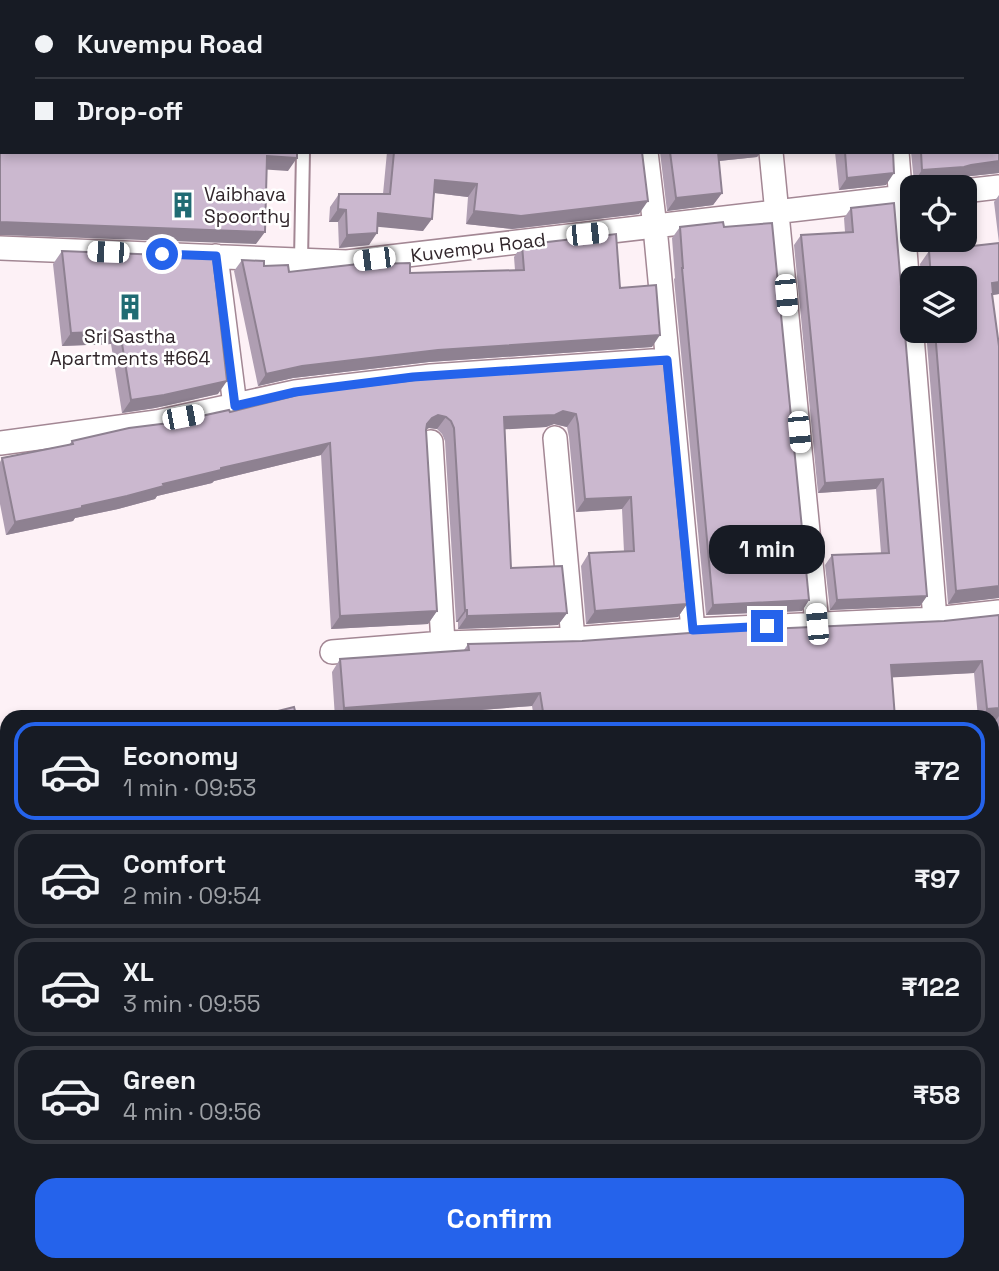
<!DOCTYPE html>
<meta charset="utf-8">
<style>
:root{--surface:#171b24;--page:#20242c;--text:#f1f3f6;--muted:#9ea1a6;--line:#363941;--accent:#2563eb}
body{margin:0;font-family:"Space Grotesk",sans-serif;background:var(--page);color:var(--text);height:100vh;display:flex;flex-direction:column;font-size:26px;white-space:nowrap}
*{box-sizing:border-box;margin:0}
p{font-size:23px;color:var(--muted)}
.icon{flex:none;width:38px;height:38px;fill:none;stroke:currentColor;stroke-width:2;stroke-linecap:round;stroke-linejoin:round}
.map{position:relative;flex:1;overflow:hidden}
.drawer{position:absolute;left:0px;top:710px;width:999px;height:562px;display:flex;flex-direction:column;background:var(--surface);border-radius:21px 21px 0 0;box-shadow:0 4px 10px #0003}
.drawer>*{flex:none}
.top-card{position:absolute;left:0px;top:0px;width:999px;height:154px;box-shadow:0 4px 10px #0003;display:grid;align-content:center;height:154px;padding:0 35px;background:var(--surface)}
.controls{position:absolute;left:900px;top:175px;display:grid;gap:14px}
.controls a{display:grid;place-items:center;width:77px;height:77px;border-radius:14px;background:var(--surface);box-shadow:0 4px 10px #0003;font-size:35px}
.end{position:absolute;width:32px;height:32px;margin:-16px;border:9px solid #2563eb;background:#fff;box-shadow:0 0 0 4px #fff}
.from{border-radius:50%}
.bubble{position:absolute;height:49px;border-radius:21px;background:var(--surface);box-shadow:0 4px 10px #0003;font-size:23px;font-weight:600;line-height:49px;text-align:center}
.car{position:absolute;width:21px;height:42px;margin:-21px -10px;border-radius:9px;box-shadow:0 0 5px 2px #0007;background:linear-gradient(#fff 24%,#345 0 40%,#fff 0 76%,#345 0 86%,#fff 0)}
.top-card b{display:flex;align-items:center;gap:24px;height:66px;font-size:26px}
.top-card b+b{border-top:2px solid var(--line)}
.top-card i{width:18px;height:18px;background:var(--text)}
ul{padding:12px 0 0;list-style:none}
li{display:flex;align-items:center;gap:21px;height:98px;margin:0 14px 10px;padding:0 21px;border:4px solid var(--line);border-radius:21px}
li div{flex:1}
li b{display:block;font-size:26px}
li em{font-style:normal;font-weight:600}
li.active{border-color:var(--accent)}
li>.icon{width:63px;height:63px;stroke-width:1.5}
.primary-button{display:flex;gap:14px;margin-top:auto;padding:14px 35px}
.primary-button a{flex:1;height:80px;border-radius:21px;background:var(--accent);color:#fff;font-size:28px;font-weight:600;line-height:80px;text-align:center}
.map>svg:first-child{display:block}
</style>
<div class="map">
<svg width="999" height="1271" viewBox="0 0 999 1271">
<rect width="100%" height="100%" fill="#fdf1f6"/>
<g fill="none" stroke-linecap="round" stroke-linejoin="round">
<g stroke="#a38794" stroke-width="16">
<path id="service" d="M301,260L303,152
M0,1163L7,1164
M131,1271L144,1265"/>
</g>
<g stroke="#a38794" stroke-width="26">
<path id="minor" d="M0,145L2,127
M646,152L655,227L693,630
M771,152L817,624
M897,152L935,619
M964,191L999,187
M0,248L347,262L912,196
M216,256L235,406
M555,438L573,639
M431,442L443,643
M0,443L157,422L295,392L431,376L667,360
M332,652L443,643L573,639L693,630L935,619L999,612"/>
</g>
<g stroke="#a38794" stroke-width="35">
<path id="secondary" d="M992,963H999
M0,1116L7,1114"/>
</g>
<use href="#service" stroke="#fff" stroke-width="12"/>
<use href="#minor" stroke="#fff" stroke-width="23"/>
<use href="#secondary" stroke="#fff" stroke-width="32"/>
</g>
<path fill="#af9eb2" d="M769,0H999V173L962,177L956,180L914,182L911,152H998V2H769Z
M387,152H642L639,214L512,229L466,224L468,197L434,193L423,231L378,226L369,245L339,248L338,222H329L330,207L339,194H383Z
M660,152H761L757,157L719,161L722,193L713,205L667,211Z
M835,152H893L886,185L839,190Z
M999,195V294L992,295L997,598L948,604L926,331H964V278H921L920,264L929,251L999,243L994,202Z
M851,208L927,596L920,606L830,610L825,565L832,555L881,553L876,489L818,493L794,245L801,235L845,232L844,218Z
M680,227L809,600L802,611L706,615L674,279L675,278L672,238Z
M522,245L620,288L652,347L429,362L293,378L258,386L234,271L242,260L289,272L375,264L410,273L515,270L514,257Z
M62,251L218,394L155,408L122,413L111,344L62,346L53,264Z
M664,362L687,604L678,617L586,624L581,566L589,553L624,552L622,509L576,512L569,437L567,427L554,424L546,427L505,429L511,568L567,613L558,625L458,629V622H456L445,441L442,434L437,429L429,428L426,429L437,611L428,624L331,629L321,455L214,481L212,483L157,496L155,499L118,509L75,518L73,521L6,535L0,504V462L2,458L69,445L72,441L230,412Z
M999,615V743L996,720H992V718H978L974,673L892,677L895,718H534L532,706L378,718H335L332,672L340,659L464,650L468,644L582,641L944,621Z
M7,783V962L3,964L0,953V785Z
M992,817H999V935H994L992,917Z
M997,1121L999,1271H286V1265H992V1129Z
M4,1185H7V1224H5L1,1190Z"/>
<path fill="#8e8191" d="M2,26V37L0,36V27Z
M716,152H761L757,157L709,162Z
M267,156L297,158L288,171L258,169Z
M999,161V173L962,177L956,180L914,182L922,170Z
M894,173L886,185L839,190L847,178Z
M435,180L477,184L468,197L427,192Z
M722,193L713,205L667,211L676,198Z
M648,201L639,214L512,229L466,224L474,211Z
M338,209L346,210L338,222H329Z
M378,213L432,219L423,231L369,226Z
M0,222L265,232L256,244L0,235Z
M377,233L369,245L339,248L347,235Z
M999,282V294L993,295L985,306L992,283Z
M120,331L111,344L62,346L71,333Z
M660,335L652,347L429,362L293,378L258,386L266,374L302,366L438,350Z
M227,381L218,394L155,408L122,413L131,400Z
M563,411L576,414L567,427L554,424L546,427L495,430L504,417Z
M438,415L446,417L437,429L429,428L423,431L432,418Z
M330,443L321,455L214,481L212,483L157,496L155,499L118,509L75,518L73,521L6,535L15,522L82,506L221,468Z
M883,479L876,489L818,493L825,483Z
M631,497L622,509L576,512L585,499Z
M999,586V598L948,604L956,591Z
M927,596L920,606L830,610L837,600Z
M809,600L802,611L706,615L713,605Z
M687,604L678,617L586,624L595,611Z
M465,610H467L458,622H456Z
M437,611L428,624L331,629L340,616Z
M567,613L558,625L458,629L467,616Z
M982,661L974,673L882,678L891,665Z
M540,693L532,706L378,718H338L344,708Z
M999,708V716L996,720H992V718H981L987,709Z
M992,891H999L992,902Z
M999,927V935H994Z
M7,1071V1084L0,1085V1073Z"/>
<path fill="#cbb8cf" stroke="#8e8191" stroke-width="2" d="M0,0H14L16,2H2V26L0,27Z
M31,0H266L268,2H29Z
M283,0H405L407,2H281Z
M422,0H525L528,2H420Z
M542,0H648L650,2H540Z
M665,0H755L757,2H663Z
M772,0H999V161L971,165L964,167L922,170L921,152H998V2H770Z
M0,48L2,49V105L0,106Z
M0,143L2,144V152H297V158L267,156L265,232L0,222Z
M394,152H642L648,201L521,216L474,211L477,184L435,180L432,219L378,213L377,233L347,235L346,210L338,209L339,194H390Z
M670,152H718L722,193L676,198Z
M845,152H893L894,173L847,178Z
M894,203L927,596L837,600L832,555L889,553L883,479L825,483L801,235L853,232L851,208Z
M723,222L724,227L772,223L809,600L713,605L682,268H683L680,227Z
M616,234L620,288L656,285L660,335L438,350L302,366L266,374L242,260L264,261V266L288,265L289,272L376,262L375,264L410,263V273L524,270L522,245Z
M999,243V282L992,283L993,294H992L999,346V586L956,591L935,331H964V278H931L929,251Z
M62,251L213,257L227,381L164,395L131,400L120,331L71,333Z
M664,362L687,604L595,611L589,553L634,551L631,497L585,499L578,424L576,414L563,411L555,415L504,417L511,568L562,566L567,613L467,616V610H465L454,428L451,421L446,417L438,415L432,418L427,424L426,430L437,611L340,616L330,443L221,468V470L163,484L164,486L127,496L82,506V508L15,522L2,458L73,444L72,441L129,428L169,423L229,410L230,412L306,393L441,377Z
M999,615V708L987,709L982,661L891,665L895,718H544L540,693L344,708L340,659L469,650L468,644L582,641L703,632L944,621Z
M294,707L297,718H271L270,713Z
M7,783V912L0,885V785Z
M992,817H999V891H992Z
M7,1002V1071L0,1073V1004Z
M997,1121L999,1122V1271H302V1265H992V1165H995Z
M4,1185H7V1206Z"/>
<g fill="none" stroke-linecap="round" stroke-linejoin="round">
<path stroke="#2563eb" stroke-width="9" d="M162,254L216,256L235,406L295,392L413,377L667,360L693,630L767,626"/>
</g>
<defs>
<g id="building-bare" transform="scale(2.1)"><path d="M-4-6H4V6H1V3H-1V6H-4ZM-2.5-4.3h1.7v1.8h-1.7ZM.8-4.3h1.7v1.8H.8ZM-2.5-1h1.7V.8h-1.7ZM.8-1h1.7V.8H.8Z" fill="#206b73" stroke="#fff" stroke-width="2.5" paint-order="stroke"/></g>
</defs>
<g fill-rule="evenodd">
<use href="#building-bare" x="183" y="205"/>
<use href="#building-bare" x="130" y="307"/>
</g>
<g text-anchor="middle" stroke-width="5" stroke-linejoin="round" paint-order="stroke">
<g font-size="19" fill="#31262b" stroke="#fff" text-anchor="start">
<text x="204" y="201">Vaibhava<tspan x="204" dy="22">Spoorthy</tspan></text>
<text x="130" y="343" text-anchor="middle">Sri Sastha<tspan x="130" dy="22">Apartments #664</tspan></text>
</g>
<g font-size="19" fill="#31262b" stroke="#fff">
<text transform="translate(478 247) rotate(-7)" y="7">Kuvempu Road</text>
</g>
</g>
</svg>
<div class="controls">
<a><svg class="icon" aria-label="locate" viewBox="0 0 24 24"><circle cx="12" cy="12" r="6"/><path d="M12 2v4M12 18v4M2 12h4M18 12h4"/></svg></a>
<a><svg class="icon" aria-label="layers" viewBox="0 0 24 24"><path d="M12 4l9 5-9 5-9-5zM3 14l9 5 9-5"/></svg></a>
</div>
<i class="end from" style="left:162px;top:254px"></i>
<i class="end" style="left:767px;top:626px"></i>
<div class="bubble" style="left:709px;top:525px;width:116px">1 min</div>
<i class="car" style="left:587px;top:234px;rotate:84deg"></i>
<i class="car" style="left:108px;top:252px;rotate:272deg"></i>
<i class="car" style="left:374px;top:259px;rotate:263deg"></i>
<i class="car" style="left:786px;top:295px;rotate:175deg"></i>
<i class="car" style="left:183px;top:417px;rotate:79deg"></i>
<i class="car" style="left:799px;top:432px;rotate:175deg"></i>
<i class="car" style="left:817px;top:624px;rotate:355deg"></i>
<div class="top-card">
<b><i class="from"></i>Kuvempu Road</b>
<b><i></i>Drop-off</b>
</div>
<section class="drawer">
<ul>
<li class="active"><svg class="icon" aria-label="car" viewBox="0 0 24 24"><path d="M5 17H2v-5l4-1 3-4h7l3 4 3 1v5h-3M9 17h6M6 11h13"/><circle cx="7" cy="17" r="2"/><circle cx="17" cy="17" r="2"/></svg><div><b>Economy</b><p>1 min · 09:53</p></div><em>₹72</em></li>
<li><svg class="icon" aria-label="car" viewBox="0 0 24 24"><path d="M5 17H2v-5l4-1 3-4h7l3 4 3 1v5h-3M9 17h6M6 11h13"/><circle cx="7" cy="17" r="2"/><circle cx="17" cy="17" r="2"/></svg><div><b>Comfort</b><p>2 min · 09:54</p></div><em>₹97</em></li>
<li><svg class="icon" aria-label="car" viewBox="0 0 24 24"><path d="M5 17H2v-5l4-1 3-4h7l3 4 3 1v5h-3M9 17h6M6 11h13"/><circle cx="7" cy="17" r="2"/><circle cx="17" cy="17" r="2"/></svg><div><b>XL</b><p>3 min · 09:55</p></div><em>₹122</em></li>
<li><svg class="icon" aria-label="car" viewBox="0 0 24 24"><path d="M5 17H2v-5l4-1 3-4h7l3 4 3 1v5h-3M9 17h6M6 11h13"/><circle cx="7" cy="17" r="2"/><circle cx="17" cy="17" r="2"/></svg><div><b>Green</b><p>4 min · 09:56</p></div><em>₹58</em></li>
</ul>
<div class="primary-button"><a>Confirm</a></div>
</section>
</div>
